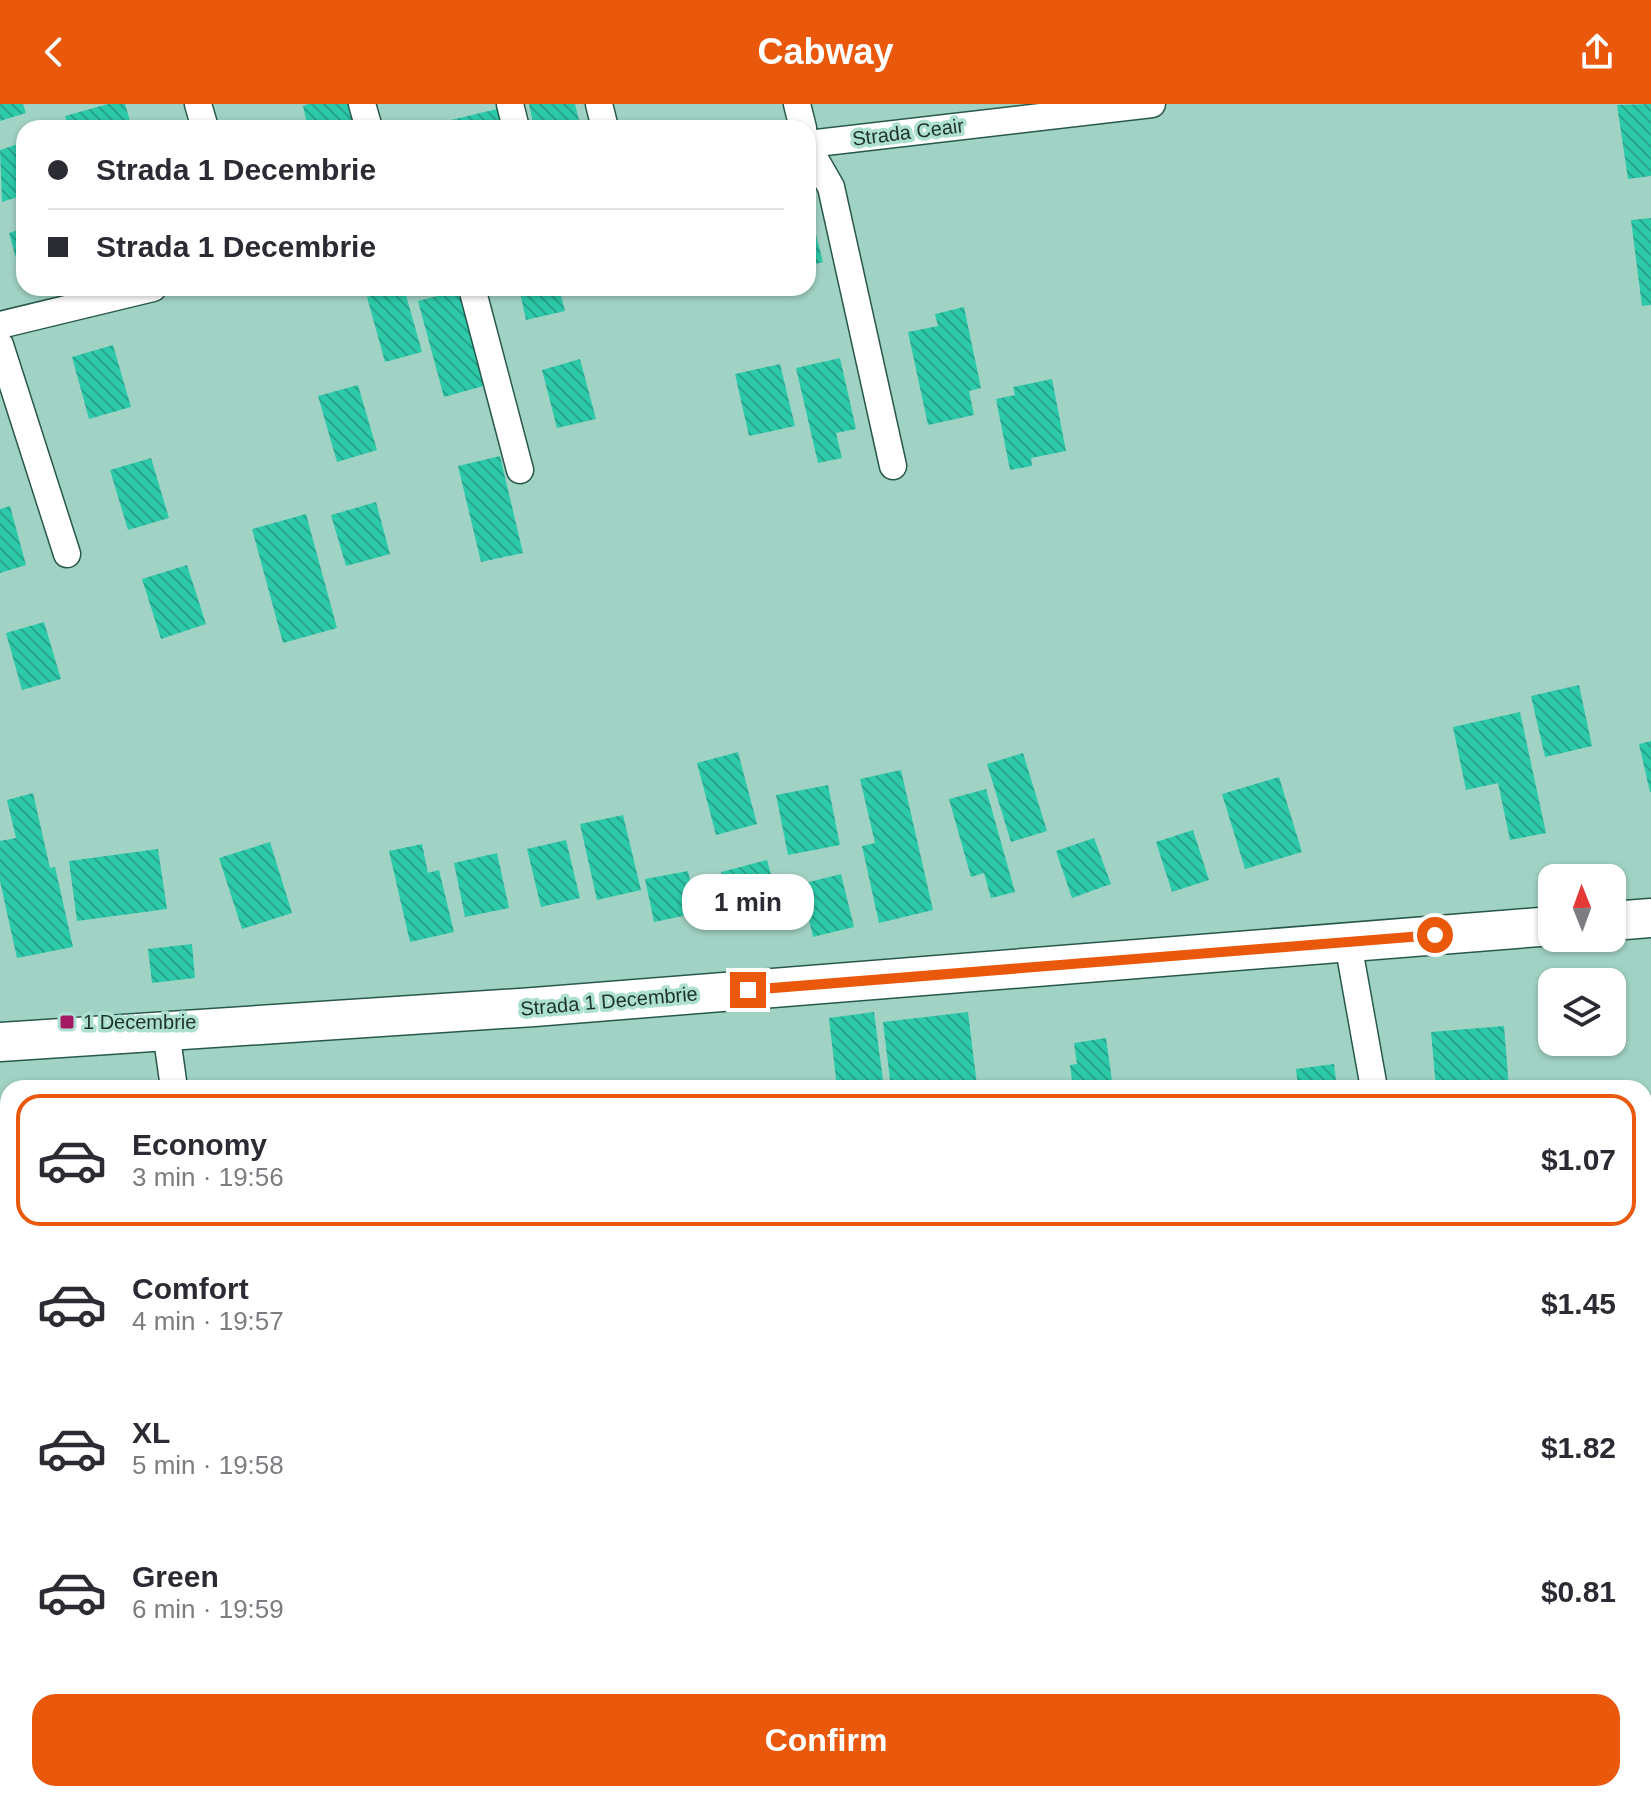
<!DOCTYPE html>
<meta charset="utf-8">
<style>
:root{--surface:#fff;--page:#f7f7f7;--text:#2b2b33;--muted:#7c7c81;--line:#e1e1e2;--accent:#ea580c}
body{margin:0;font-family:Helvetica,sans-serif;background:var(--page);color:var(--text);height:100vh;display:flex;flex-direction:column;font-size:30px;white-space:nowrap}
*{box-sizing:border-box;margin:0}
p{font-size:26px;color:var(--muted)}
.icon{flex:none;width:44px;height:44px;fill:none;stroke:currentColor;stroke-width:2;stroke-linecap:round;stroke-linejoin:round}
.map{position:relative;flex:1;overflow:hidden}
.drawer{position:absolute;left:0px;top:976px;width:1652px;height:722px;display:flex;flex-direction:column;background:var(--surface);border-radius:24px 24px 0 0;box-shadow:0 2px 6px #0004}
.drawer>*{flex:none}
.banner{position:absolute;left:16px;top:16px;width:800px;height:176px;border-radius:24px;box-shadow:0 2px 6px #0004;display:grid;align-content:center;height:176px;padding:0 32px;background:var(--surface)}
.needle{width:52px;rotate:359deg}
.tools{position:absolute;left:1538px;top:760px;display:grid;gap:16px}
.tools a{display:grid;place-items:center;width:88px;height:88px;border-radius:16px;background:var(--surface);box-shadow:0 2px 6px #0004;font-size:40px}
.end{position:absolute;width:36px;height:36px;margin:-18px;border:10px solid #ea580c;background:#fff;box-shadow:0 0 0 4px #fff}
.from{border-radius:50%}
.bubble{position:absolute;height:56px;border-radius:24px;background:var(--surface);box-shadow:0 2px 6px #0004;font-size:26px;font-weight:800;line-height:56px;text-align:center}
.banner b{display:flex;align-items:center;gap:28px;height:76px;font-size:30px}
.banner b+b{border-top:2px solid var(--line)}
.banner i{width:20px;height:20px;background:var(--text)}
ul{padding:14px 0 0;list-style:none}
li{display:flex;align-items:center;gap:24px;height:132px;margin:0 16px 12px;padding:0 16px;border:4px solid transparent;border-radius:24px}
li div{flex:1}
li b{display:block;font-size:30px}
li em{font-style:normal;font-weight:800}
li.active{border-color:var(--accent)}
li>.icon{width:72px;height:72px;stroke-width:1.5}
.cta{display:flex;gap:16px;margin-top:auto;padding:16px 32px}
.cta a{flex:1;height:92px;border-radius:24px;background:var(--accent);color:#fff;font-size:32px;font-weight:800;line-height:92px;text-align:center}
header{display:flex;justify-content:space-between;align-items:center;height:104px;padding:0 32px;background:var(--accent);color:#fff;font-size:36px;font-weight:800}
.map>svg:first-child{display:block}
</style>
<header><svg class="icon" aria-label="back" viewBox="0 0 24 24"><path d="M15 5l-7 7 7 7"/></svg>Cabway<svg class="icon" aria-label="share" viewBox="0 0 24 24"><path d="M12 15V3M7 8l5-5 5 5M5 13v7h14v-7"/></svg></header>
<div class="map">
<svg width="1651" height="1697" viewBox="0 0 1651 1697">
<defs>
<pattern id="building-back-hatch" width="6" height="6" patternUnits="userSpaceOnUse" patternTransform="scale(2)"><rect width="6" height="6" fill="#2dcaaa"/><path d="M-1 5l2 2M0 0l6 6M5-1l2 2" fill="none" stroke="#26a58b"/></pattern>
</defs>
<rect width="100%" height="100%" fill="#a1d3c4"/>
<path fill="url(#building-back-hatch)" d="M0,0H23L26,9L0,17Z
M108,0H125L132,24H68L65,12Z
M308,0H355L361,24H308L303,2Z
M529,0H575L581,24H534Z
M1651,0V72L1628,75L1617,1Z
M497,5L502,24H453L451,16Z
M436,17L438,24H414L413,23Z
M24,38V91L2,98L0,46Z
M808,100L823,158L808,162Z
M1651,114V201L1642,202L1631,116Z
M24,124V178L23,179L9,129Z
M398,184H404L422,248L385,258L367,193Z
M519,184H559L565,207L526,216Z
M461,186L487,281L444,293L418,197Z
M964,203L981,284L969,287L974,311L928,321L908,228L938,222L935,210Z
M113,241L131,303L89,315L72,253Z
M840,254L856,325L836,329L842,354L818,359L796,264Z
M580,255L596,315L557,324L542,266Z
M780,260L795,322L749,332L735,270Z
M1052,275L1066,347L1031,354L1032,362L1010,366L996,295L1015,291L1013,283Z
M358,281L377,346L337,358L318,292Z
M500,352L523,449L481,458L458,362Z
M151,354L169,414L128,426L110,366Z
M376,398L390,450L346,462L331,411Z
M10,402L26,461L0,469V405Z
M306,410L337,524L283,539L252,425Z
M187,461L206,520L161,535L142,475Z
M44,518L61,575L22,586L6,529Z
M1579,581L1592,642L1545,653L1531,592Z
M1520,608L1546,729L1510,736L1498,679L1466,686L1453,623Z
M1651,637V688H1650L1639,640Z
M738,648L757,720L716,731L697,659Z
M1023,649L1047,727L1011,738L987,660Z
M901,666L933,806L879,819L862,742L875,739L860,675Z
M1279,673L1302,748L1245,765L1222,690Z
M828,681L840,741L788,751L776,691Z
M986,685L1015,788L991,794L984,769L971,773L949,695Z
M33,689L50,764L55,763L73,843L17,854L0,777V737L16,734L7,696Z
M623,711L641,786L597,796L580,720Z
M1193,726L1209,776L1172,788L1156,738Z
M1094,734L1111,780L1072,794L1056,747Z
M566,736L580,794L541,803L527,745Z
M270,738L292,809L242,825L219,754Z
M422,740L428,769L439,766L454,828L410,838L389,747Z
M158,745L167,805L77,817L69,757Z
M497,749L509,804L465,813L454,759Z
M767,756L783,814L737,826L721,768Z
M688,767L697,809L654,818L645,775Z
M841,770L854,823L813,833L801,780Z
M192,840L195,874L152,879L148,845Z
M874,908L884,984H837L829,914Z
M968,908L977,981L949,984H891L883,918Z
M1504,922L1509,984H1436L1431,928Z
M1106,934L1113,984H1073L1070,961L1077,960L1074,939Z
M1334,960L1337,984H1298L1296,965Z
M1651,1242V1306L1644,1307V1244Z
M148,1690H205V1697H148Z
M250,1690H311L312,1697H251Z
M757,1690H790V1691L759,1697Z
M906,1690H956L957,1697H907Z
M1380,1690H1435L1436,1697H1381Z"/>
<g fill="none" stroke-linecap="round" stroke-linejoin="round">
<g stroke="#28584c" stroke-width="29">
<path id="minor" d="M198,0L205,24
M362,0L369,24
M510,0L516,24
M599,0L605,24
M797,0L803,24
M808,40L1152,0
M808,43L831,83L893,362
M472,184L520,366
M0,221L153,184
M0,241L67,450
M1348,839L1374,984
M166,927L174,984
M1644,1360H1651
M0,1561H8
M574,1690L576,1697
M850,1690L852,1697
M1020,1690L1021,1697
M1570,1690L1573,1697"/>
</g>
<g stroke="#28584c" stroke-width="41">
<path id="secondary" d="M1612,817L1651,814
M0,938L534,903L1552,822"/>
</g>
<use href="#minor" stroke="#fff" stroke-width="26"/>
<use href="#secondary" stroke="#fff" stroke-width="38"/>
</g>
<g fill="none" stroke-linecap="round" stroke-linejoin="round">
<path stroke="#ea580c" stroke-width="10" d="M748,886L1435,831"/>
</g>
<rect fill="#a31962" stroke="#ade0d1" stroke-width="3" x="59" y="910" width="16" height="16" rx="4"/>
<g text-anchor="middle" stroke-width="7" stroke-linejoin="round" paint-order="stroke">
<g font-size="20" fill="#1e322c" stroke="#ade0d1">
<text transform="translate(908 28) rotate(-7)" y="7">Strada Ceair</text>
<text transform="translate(609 897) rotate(-5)" y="7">Strada 1 Decembrie</text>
</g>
<g font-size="20" fill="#1e322c" stroke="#ade0d1" text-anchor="start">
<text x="83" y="925">1 Decembrie</text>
</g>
</g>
</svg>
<div class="tools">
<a><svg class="needle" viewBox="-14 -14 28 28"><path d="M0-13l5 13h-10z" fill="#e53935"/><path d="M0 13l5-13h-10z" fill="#7c7c81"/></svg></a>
<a><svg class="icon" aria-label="layers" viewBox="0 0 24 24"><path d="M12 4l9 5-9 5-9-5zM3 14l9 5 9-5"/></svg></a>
</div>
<i class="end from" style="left:1435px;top:831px"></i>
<i class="end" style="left:748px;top:886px"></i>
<div class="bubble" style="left:682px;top:770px;width:132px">1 min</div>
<div class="banner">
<b><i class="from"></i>Strada 1 Decembrie</b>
<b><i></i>Strada 1 Decembrie</b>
</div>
<section class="drawer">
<ul>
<li class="active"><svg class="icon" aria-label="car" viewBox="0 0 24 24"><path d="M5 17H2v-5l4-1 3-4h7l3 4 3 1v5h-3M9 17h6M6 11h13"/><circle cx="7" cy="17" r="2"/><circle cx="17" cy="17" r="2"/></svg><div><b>Economy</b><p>3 min · 19:56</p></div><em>$1.07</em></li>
<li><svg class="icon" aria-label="car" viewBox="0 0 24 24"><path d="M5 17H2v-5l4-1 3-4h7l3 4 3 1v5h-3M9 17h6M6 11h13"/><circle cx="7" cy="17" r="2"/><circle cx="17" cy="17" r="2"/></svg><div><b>Comfort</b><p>4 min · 19:57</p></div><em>$1.45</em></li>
<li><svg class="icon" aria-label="car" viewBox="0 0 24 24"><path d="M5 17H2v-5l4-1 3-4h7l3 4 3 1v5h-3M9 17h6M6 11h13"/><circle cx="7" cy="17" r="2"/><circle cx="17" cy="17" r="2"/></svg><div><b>XL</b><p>5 min · 19:58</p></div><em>$1.82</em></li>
<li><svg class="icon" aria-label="car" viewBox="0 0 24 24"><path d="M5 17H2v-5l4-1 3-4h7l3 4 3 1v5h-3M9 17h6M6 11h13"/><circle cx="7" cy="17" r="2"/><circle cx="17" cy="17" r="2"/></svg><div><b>Green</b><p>6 min · 19:59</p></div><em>$0.81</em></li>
</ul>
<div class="cta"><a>Confirm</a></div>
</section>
</div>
